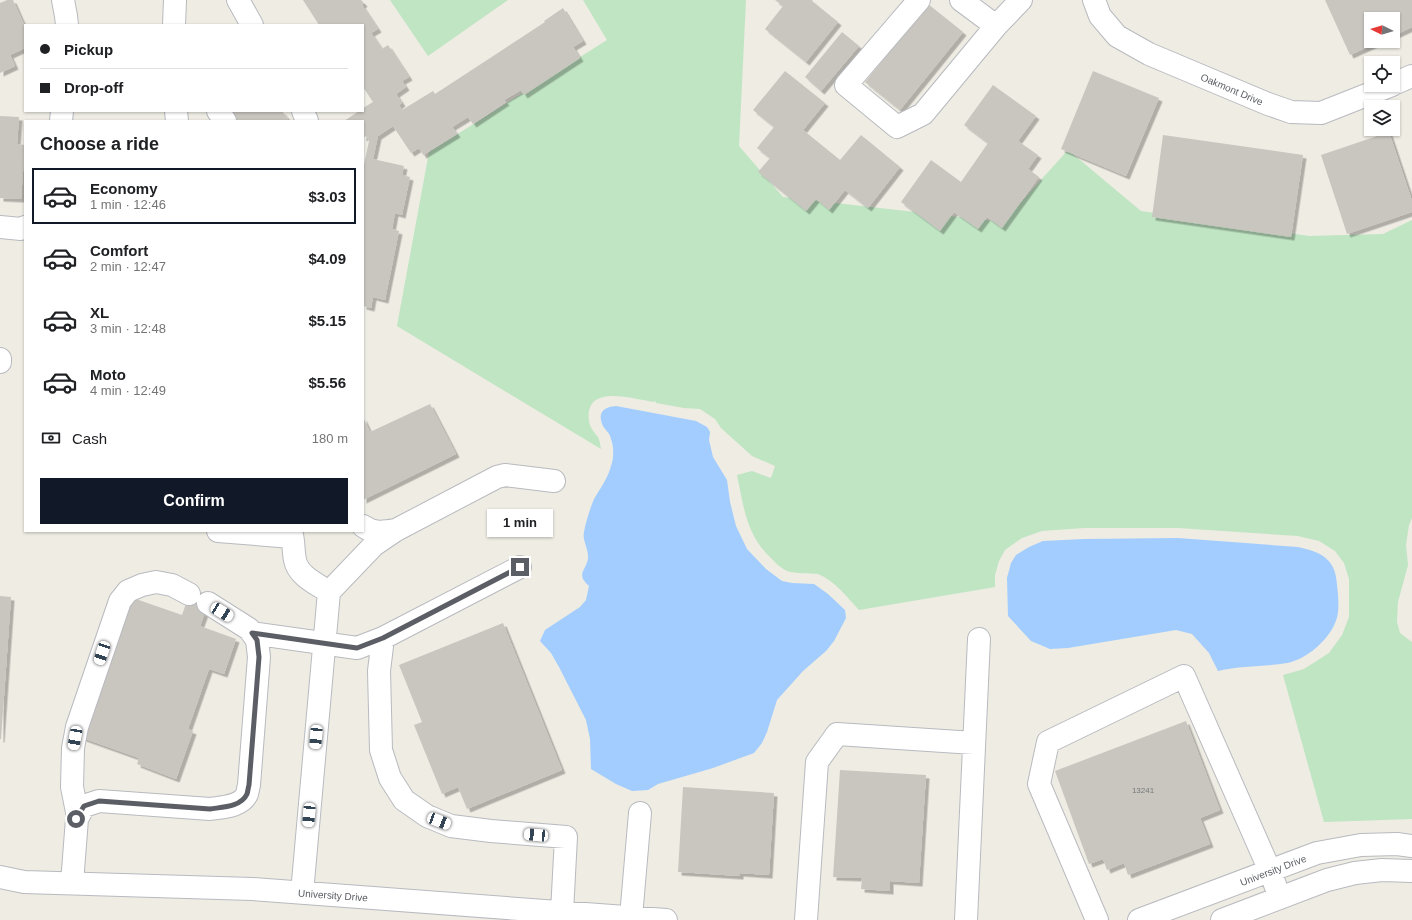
<!DOCTYPE html>
<meta charset="utf-8">
<style>
:root{--surface:#fff;--page:#f2f2f2;--text:#202124;--muted:#757577;--line:#e0e0e0;--accent:#111827}
body{margin:0;font-family:Helvetica,sans-serif;background:var(--page);color:var(--text);height:100vh;display:flex;flex-direction:column;font-size:15px;white-space:nowrap}
*{box-sizing:border-box;margin:0}
p{font-size:13px;color:var(--muted)}
.icon{flex:none;width:22px;height:22px;fill:none;stroke:currentColor;stroke-width:2;stroke-linecap:round;stroke-linejoin:round}
.map{position:relative;flex:1;overflow:hidden}
.drawer{position:absolute;left:24px;top:120px;width:340px;height:412px;display:flex;flex-direction:column;background:var(--surface);border-radius:0px;box-shadow:0 1px 3px #0004}
.drawer>*{flex:none}
.top-card{position:absolute;left:24px;top:24px;width:340px;height:88px;border-radius:0px;box-shadow:0 1px 3px #0004;display:grid;align-content:center;height:88px;padding:0 16px;background:var(--surface)}
.needle{width:26px;rotate:275deg}
.tools{position:absolute;left:1364px;top:12px;display:grid;gap:8px}
.tools a{display:grid;place-items:center;width:36px;height:36px;border-radius:0px;background:var(--surface);box-shadow:0 1px 3px #0004;font-size:20px}
.end{position:absolute;width:18px;height:18px;margin:-9px;border:5px solid #5b5e64;background:#fff;box-shadow:0 0 0 2px #fff}
.from{border-radius:50%}
.bubble{position:absolute;height:28px;border-radius:0px;background:var(--surface);box-shadow:0 1px 3px #0004;font-size:13px;font-weight:800;line-height:28px;text-align:center}
.car{position:absolute;width:12px;height:24px;margin:-12px -6px;border-radius:5px;box-shadow:0 0 3px 1px #0007;background:linear-gradient(#fff 24%,#345 0 40%,#fff 0 76%,#345 0 86%,#fff 0)}
.top-card b{display:flex;align-items:center;gap:14px;height:38px;font-size:15px}
.top-card b+b{border-top:1px solid var(--line)}
.top-card i{width:10px;height:10px;background:var(--text)}
ul{padding:0;list-style:none}
li{display:flex;align-items:center;gap:12px;height:56px;margin:0 8px 6px;padding:0 8px;border:2px solid transparent;border-radius:0px}
li div{flex:1}
li b{display:block;font-size:15px}
li em{font-style:normal;font-weight:800}
li.active{border-color:var(--accent)}
li>.icon{width:36px;height:36px;stroke-width:1.5}
h2{padding:0 16px;font-size:18px;line-height:48px}
.pay{display:flex;align-items:center;gap:10px;height:44px;padding:0 16px;font-size:15px}
.pay p{margin-inline-start:auto}
.primary-button{display:flex;gap:8px;margin-top:auto;padding:8px 16px}
.primary-button a{flex:1;height:46px;border-radius:0px;background:var(--accent);color:#fff;font-size:16px;font-weight:800;line-height:46px;text-align:center}
.map>svg:first-child{display:block}
</style>
<div class="map">
<svg width="1412" height="920" viewBox="0 0 1412 920">
<defs>
<filter id="shadow"><feDropShadow dx="3.5" dy="3.5" stdDeviation="0" flood-color="#0004"/></filter>
</defs>
<rect width="100%" height="100%" fill="#eeece3"/>
<path fill="#bfe5c3" d="M390,0H508L428,56Z
M583,0H746L739,146L783,197L1003,222L1068,150L1141,211L1309,236L1383,234L1412,220V518L1409,525L1406,545L1408,565L1398,602L1397,622L1400,633L1412,642V819L1324,822L1283,675L1304,669L1329,653L1342,635L1349,617V579L1344,563L1335,551L1319,541L1298,536L1178,528H1084L1042,531L1022,538L1005,550L999,561L995,575V587L859,610C847,597 835,581 818,574C808,573 796,574 787,571C781,568 776,564 772,559C746,535 744,508 737,475L752,471L771,478L775,466L752,456L721,428L715,419L700,409L684,408L656,403L655,401L653,402C633,399 584,383 589,421C590,428 594,432 598,437C600,441 600,445 601,449L397,326L429,152L607,40Z"/>
<path fill="#a2cdfe" d="M616,406L696,421L707,427L710,432L709,440L713,457L727,480L730,502L736,526L747,549L766,569L782,581L792,583L814,584L828,594L845,610L846,618L834,641L826,651L803,671L777,700L767,732L762,743L754,753L713,768L658,784L648,790L632,791L616,784L591,769L590,739L586,720L559,667L551,653L540,641L545,630L580,607L586,600L589,586C576,574 585,572 588,559C589,549 582,541 584,532C586,521 590,509 594,499C600,489 608,478 611,466C614,458 614,447 611,439C610,433 606,431 603,426C597,413 603,407 616,406Z
M1178,538L1298,547C1320,552 1336,558 1337,585C1338,593 1339,603 1338,612C1336,634 1309,659 1287,663C1264,667 1241,665 1218,671L1209,653L1192,634L1176,630L1068,648L1050,649L1031,641L1008,616L1007,578L1011,563L1016,555L1029,547L1043,541L1084,539Z"/>
<path fill="#c9c6c0" filter="url(#shadow)" d="M7,0H13L25,27V48L10,55L15,66L0,73V3Z
M303,0H361L364,3L362,5L378,29L371,33L382,49L388,45L409,77L402,81L406,87L396,94L402,103L399,105L402,110L433,91L435,94L545,22L544,21L563,8L583,41L573,47L580,58L524,95L521,90L504,100L506,102L473,124L468,117L452,127L457,134L423,155L419,148L411,153L393,126L378,136L373,159L404,166L402,175L410,177L402,215L395,213L392,229L399,231L385,300L373,297L371,308L363,306V169L369,141L366,136L363,138V121H344L359,111H363V108L373,102L363,87V25H319Z
M775,0H813L812,1L838,22L806,62L765,29L783,6Z
M1325,0H1412V27L1393,36V19H1371V41H1381L1350,55Z
M928,4L963,32L900,110L865,82Z
M842,32L859,46L821,91L805,77Z
M785,71L825,103L803,130L840,160L861,135L900,167L868,208L845,190L829,210L816,199L806,211L758,172L770,158L757,148L774,127L753,110Z
M1093,71L1159,98L1126,176L1061,149Z
M993,85L1036,116L1018,141L1038,155L1028,169L1039,177L1002,228L987,217L978,229L954,212L940,231L901,202L931,160L961,182L988,143L964,125Z
M228,111H282L288,119L285,121H235Z
M0,116L19,117L17,144L25,145L21,199L0,198Z
M1389,132L1412,201V212L1347,234L1321,155Z
M1163,135L1303,155L1291,237L1152,217Z
M430,404L456,454L363,500V417L370,432Z
M191,589L211,596L200,626L236,639L224,674L209,669L188,729L193,731L176,779L137,764L139,758L80,737L130,597L182,615Z
M0,596L11,597L1,739H0Z
M503,623L562,770L467,809L458,787L442,794L414,725L422,722L399,665Z
M1186,721L1220,810L1200,818L1210,844L1128,875L1124,863L1107,870L1103,859L1089,864L1055,771Z
M840,770L926,775L919,883L890,881V891L861,889L862,878L833,877Z
M683,787L774,793L769,875L740,873V876L678,872Z"/>
<g fill="none" stroke-linecap="round" stroke-linejoin="round">
<g stroke="#b8babf" stroke-width="24">
<path id="minor" d="M63,0L66,16L67,25
M238,0L252,25
M919,0L846,85L897,127L923,114L996,26L1021,0
M961,0L996,26
M1094,0L1100,16L1117,36L1149,54L1268,104L1291,112L1321,113L1392,85
M174,25L175,0
M1393,84L1412,76
M176,111L177,121
M218,111L225,121
M303,111L307,121
M61,121L62,111
M0,227L21,229L25,227
M0,359V362
M363,526C374,534 384,532 396,530
M218,531L292,537
M291,531C294,540 293,550 295,560C298,576 317,584 329,592
M520,567L383,638L379,671L381,750L390,778L404,800L427,816L451,826L491,831L566,837L562,912
M329,592L374,545L396,530L497,477L505,475L554,481
M252,633L357,648L383,638
M78,817L72,787L73,748L77,727L120,601L128,591L142,585L156,582L172,585L189,594
M0,877L24,882L252,889L666,920
M72,883L77,819L84,806L99,801L210,809C222,807 241,807 247,794C248,791 248,788 249,785L259,657L257,640L249,629L208,603
M302,893L329,592
M631,917L640,813
M806,920L817,762L837,734L974,743
M966,920L979,639
M1097,920L1039,784L1048,742L1184,676L1270,871L1280,898
M1139,920L1317,853L1361,845L1397,844L1412,846
M1222,920L1327,880L1355,873L1382,870L1412,871"/>
</g>
<use href="#minor" stroke="#fff" stroke-width="22"/>
</g>
<g fill="none" stroke-linecap="round" stroke-linejoin="round">
<path stroke="#5b5e64" stroke-width="5" d="M76,819L84,806L99,801L210,809C222,807 241,807 247,794C248,791 248,788 249,785L259,657L257,640L252,633L357,648L383,638L520,567"/>
</g>
<g text-anchor="middle" stroke-width="4" stroke-linejoin="round" paint-order="stroke">
<g font-size="8" fill="#76787b">
<text x="1143" y="793">13241</text>
</g>
<g font-size="10" fill="#5b5e64" stroke="#fff">
<text transform="translate(1232 89) rotate(23)" y="4">Oakmont Drive</text>
<text transform="translate(1273 870) rotate(-21)" y="4">University Drive</text>
<text transform="translate(333 895) rotate(4)" y="4">University Drive</text>
</g>
</g>
</svg>
<div class="tools">
<a><svg class="needle" viewBox="-14 -14 28 28"><path d="M0-13l5 13h-10z" fill="#e53935"/><path d="M0 13l5-13h-10z" fill="#757577"/></svg></a>
<a><svg class="icon" aria-label="locate" viewBox="0 0 24 24"><circle cx="12" cy="12" r="6"/><path d="M12 2v4M12 18v4M2 12h4M18 12h4"/></svg></a>
<a><svg class="icon" aria-label="layers" viewBox="0 0 24 24"><path d="M12 4l9 5-9 5-9-5zM3 14l9 5 9-5"/></svg></a>
</div>
<i class="end from" style="left:76px;top:819px"></i>
<i class="end" style="left:520px;top:567px"></i>
<div class="bubble" style="left:487px;top:509px;width:66px">1 min</div>
<i class="car" style="left:222px;top:612px;rotate:122deg"></i>
<i class="car" style="left:102px;top:653px;rotate:198deg"></i>
<i class="car" style="left:316px;top:737px;rotate:185deg"></i>
<i class="car" style="left:75px;top:738px;rotate:190deg"></i>
<i class="car" style="left:309px;top:815px;rotate:185deg"></i>
<i class="car" style="left:439px;top:821px;rotate:111deg"></i>
<i class="car" style="left:536px;top:835px;rotate:275deg"></i>
<div class="top-card">
<b><i class="from"></i>Pickup</b>
<b><i></i>Drop-off</b>
</div>
<section class="drawer">
<h2>Choose a ride</h2>
<ul>
<li class="active"><svg class="icon" aria-label="car" viewBox="0 0 24 24"><path d="M5 17H2v-5l4-1 3-4h7l3 4 3 1v5h-3M9 17h6M6 11h13"/><circle cx="7" cy="17" r="2"/><circle cx="17" cy="17" r="2"/></svg><div><b>Economy</b><p>1 min · 12:46</p></div><em>$3.03</em></li>
<li><svg class="icon" aria-label="car" viewBox="0 0 24 24"><path d="M5 17H2v-5l4-1 3-4h7l3 4 3 1v5h-3M9 17h6M6 11h13"/><circle cx="7" cy="17" r="2"/><circle cx="17" cy="17" r="2"/></svg><div><b>Comfort</b><p>2 min · 12:47</p></div><em>$4.09</em></li>
<li><svg class="icon" aria-label="car" viewBox="0 0 24 24"><path d="M5 17H2v-5l4-1 3-4h7l3 4 3 1v5h-3M9 17h6M6 11h13"/><circle cx="7" cy="17" r="2"/><circle cx="17" cy="17" r="2"/></svg><div><b>XL</b><p>3 min · 12:48</p></div><em>$5.15</em></li>
<li><svg class="icon" aria-label="car" viewBox="0 0 24 24"><path d="M5 17H2v-5l4-1 3-4h7l3 4 3 1v5h-3M9 17h6M6 11h13"/><circle cx="7" cy="17" r="2"/><circle cx="17" cy="17" r="2"/></svg><div><b>Moto</b><p>4 min · 12:49</p></div><em>$5.56</em></li>
</ul>
<div class="pay"><svg class="icon" aria-label="cash" viewBox="0 0 24 24"><path d="M3 7h18v10H3z"/><circle cx="12" cy="12" r="2"/></svg>Cash<p>180 m</p></div>
<div class="primary-button"><a>Confirm</a></div>
</section>
</div>
